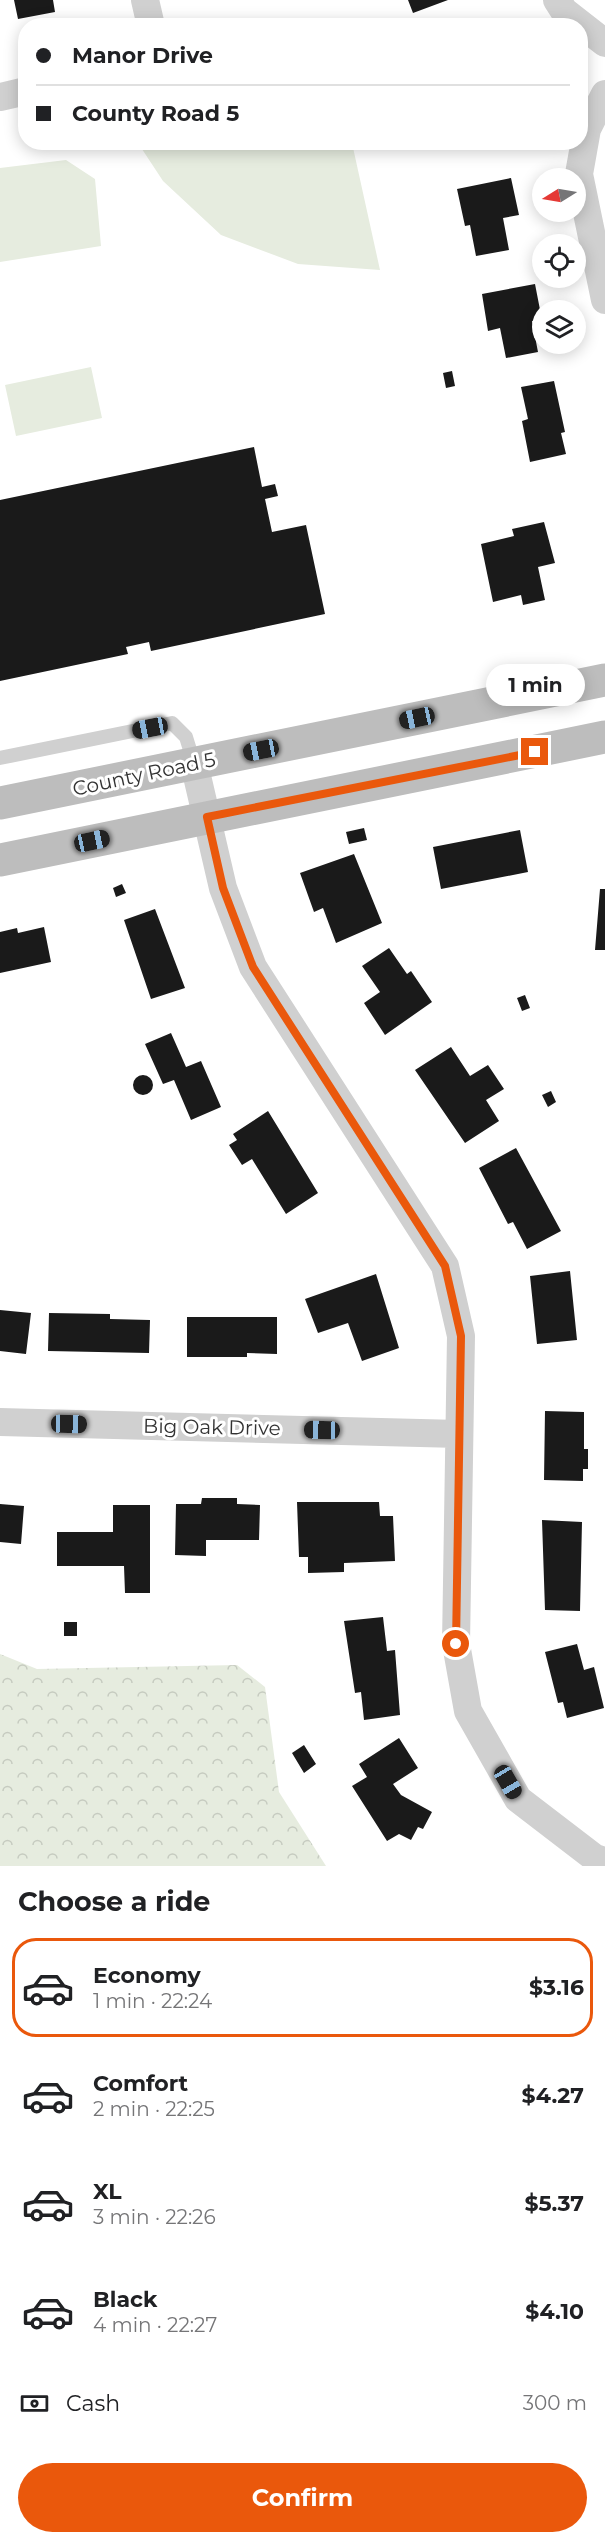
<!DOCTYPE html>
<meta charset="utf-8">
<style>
:root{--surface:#fff;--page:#f2f2f2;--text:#202124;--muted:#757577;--line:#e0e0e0;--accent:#ea580c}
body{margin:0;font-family:Montserrat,sans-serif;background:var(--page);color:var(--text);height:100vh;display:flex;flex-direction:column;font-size:22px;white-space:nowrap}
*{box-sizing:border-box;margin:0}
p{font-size:20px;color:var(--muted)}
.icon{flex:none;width:33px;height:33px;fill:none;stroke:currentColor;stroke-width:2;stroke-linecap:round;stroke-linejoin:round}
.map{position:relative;height:1866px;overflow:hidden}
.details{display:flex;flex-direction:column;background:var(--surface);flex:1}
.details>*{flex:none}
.guide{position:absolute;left:18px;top:18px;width:570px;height:132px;border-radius:24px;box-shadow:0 3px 15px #0003;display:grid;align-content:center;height:132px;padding:0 18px;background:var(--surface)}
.needle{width:39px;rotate:259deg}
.buttons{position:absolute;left:532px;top:168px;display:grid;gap:12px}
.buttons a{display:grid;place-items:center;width:54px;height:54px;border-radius:50%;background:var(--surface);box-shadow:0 3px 15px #0003;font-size:30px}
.end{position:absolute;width:27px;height:27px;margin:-14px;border:8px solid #ea580c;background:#fff;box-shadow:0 0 0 3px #fff}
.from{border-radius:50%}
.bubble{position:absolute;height:42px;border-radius:21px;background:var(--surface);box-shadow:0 3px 15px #0003;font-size:20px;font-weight:700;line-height:42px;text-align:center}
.car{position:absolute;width:18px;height:36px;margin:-18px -9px;border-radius:8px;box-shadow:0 0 4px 2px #0007;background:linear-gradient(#222 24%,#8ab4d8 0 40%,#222 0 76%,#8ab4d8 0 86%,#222 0)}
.guide b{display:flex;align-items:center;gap:21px;height:57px;font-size:22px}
.guide b+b{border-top:2px solid var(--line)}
.guide i{width:15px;height:15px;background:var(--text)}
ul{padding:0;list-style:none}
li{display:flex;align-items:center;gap:18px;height:99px;margin:0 12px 9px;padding:0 6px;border:3px solid transparent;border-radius:24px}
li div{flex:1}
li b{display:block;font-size:22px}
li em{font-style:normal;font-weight:700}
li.current{border-color:var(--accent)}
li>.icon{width:54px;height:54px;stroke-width:1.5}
h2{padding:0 18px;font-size:27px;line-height:72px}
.pay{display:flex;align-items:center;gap:15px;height:66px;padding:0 18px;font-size:22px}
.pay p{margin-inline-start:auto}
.action{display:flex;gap:12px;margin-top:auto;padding:12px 18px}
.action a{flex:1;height:69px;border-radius:36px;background:var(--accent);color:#fff;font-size:24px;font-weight:700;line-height:69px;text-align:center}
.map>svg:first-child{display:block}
</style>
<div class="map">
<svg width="605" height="1866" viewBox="0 0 605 1866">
<defs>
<pattern id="forest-crowns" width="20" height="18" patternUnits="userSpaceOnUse" patternTransform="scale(1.5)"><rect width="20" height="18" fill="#e6ecdf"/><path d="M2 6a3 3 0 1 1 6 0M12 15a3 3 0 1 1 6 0" fill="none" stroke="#c6cbc0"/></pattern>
</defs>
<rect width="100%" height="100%" fill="#fff"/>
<path fill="#e6ecdf" d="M138,143H352L380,270L298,264L221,235L163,181Z
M66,160L95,179L101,246L0,262V168Z
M91,367L102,418L16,436L5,385Z"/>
<path fill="url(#forest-crowns)" d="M0,1654L37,1669L237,1665L265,1687L279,1792L326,1866H0Z"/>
<path fill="#1a1a1a" d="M14,0H53L55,12L18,19Z
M408,0H448L413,13Z
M511,178L519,215L503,218L509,250L476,256L470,225L465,226L457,189Z
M535,284L542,320L532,321L538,352L506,358L500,328L488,331L482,294Z
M452,371L455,386L446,388L443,373Z
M554,381L565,432L561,433L566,454L530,462L522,421L528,419L521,387Z
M254,447L262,487L275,484L278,496L265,499L272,532L306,525L325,614L151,651L149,642L126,647L128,654L0,681V500Z
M544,522L555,563L538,567L545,600L523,605L521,595L493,602L481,544L514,536L512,529Z
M364,828L367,840L349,844L346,832Z
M520,830L528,872L441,889L433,847Z
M354,854L382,923L336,943L323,908L314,912L300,873Z
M122,884L126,893L116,897L113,888Z
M600,889H605V950H595Z
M155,909L185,988L151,999L124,920Z
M44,927L51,962L0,973V932L17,928L18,933Z
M389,948L407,974L411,971L432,1002L385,1035L364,1003L380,992L362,966Z
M525,995L530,1008L522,1011L517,998Z
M171,1033L186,1067L201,1061L221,1107L191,1120L174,1080L163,1084L145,1044Z
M451,1047L470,1076L488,1065L504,1089L486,1100L499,1121L465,1143L415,1070Z
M133 1085a10 10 0 1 1 20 0a10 10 0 1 1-20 0Z
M551,1091L556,1102L548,1107L542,1095Z
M268,1111L318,1193L286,1214L252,1159L242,1165L229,1145L237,1140L233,1134Z
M516,1148L561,1231L527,1249L513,1222L508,1224L479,1168Z
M570,1271L577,1340L537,1344L530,1276Z
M376,1274L399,1348L362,1361L348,1323L318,1333L305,1299Z
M0,1310L31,1313L26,1354L0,1351Z
M49,1313L110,1314V1319L150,1320L149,1353L48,1351Z
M187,1317H277V1354L247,1353V1357H187Z
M545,1411L584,1412V1449H588V1469H583V1481L544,1480Z
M202,1498H237V1504L260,1505L259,1540H206V1556L175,1555L176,1504H201Z
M297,1502H379L380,1516H393L395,1561L344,1563V1572L308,1573V1557H299Z
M0,1504L24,1506L21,1544L0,1542Z
M113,1505H150V1593H125L124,1566H57V1532H113Z
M542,1520L582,1522L580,1611L545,1610Z
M383,1617L387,1651L395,1650L400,1715L364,1720L361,1692L355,1693L344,1621Z
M64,1622H77V1636H64Z
M577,1644L584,1670L594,1667L604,1708L567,1718L563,1702L558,1703L545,1652Z
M399,1738L418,1768L393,1784L401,1795L432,1812L423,1829L418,1827L411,1840L399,1834L387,1841L352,1786L367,1777L359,1764Z
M304,1745L316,1764L304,1773L292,1753Z"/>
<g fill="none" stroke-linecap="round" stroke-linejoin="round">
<path stroke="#d0d0d0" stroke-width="14" d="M0,758L172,723L186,737L194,763"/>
<path stroke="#d0d0d0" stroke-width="28" d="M145,0L151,26
M557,0L564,11L605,43
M605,94L587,129L579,174L605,300
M0,97L26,91
M194,763L223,888L253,967L445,1266L461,1336L456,1644L468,1711L518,1799L595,1858L605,1861
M0,1422L459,1434"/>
<path stroke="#bdbdbd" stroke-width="33" d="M0,803L605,680
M0,860L605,737"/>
</g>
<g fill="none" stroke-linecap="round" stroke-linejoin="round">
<path stroke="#ea580c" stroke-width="8" d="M456,1644L461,1336L445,1266L253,967L223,888L207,817L535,752"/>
</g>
<g text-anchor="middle" stroke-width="6" stroke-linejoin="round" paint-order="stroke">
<g font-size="20" fill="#333" stroke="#fff">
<text transform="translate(144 774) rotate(-12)" y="7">County Road 5</text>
<text transform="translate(212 1427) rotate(1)" y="7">Big Oak Drive</text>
</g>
</g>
</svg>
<div class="buttons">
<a><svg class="needle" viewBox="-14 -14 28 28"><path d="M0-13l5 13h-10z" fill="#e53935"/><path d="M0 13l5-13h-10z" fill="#757577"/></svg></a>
<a><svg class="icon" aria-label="locate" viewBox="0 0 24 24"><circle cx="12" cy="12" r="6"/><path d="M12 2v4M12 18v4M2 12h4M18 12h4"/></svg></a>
<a><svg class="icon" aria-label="layers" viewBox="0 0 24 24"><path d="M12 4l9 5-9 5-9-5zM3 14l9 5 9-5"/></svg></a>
</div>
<i class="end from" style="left:456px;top:1644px"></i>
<i class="end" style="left:535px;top:752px"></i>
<div class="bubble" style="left:486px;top:664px;width:99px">1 min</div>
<i class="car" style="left:417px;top:718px;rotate:258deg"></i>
<i class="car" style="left:150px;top:728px;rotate:259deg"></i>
<i class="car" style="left:261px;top:750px;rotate:259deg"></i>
<i class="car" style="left:92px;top:841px;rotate:78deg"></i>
<i class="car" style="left:69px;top:1424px;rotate:91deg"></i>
<i class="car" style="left:322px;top:1430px;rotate:271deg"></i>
<i class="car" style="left:508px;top:1782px;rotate:150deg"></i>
<div class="guide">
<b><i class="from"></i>Manor Drive</b>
<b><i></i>County Road 5</b>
</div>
</div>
<section class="details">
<h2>Choose a ride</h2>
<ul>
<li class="current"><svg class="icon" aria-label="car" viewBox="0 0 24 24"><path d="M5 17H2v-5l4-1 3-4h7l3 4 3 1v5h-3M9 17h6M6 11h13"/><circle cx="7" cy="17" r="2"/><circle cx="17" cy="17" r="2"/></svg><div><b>Economy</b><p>1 min · 22:24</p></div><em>$3.16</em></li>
<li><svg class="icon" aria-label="car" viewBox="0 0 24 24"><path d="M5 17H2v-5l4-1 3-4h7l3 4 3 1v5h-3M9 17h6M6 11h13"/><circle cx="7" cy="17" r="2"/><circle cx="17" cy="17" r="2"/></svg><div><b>Comfort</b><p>2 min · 22:25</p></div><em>$4.27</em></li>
<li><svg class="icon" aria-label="car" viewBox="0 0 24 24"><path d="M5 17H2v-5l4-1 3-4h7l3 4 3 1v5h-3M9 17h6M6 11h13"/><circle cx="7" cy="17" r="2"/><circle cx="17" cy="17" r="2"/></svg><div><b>XL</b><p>3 min · 22:26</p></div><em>$5.37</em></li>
<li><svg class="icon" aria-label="car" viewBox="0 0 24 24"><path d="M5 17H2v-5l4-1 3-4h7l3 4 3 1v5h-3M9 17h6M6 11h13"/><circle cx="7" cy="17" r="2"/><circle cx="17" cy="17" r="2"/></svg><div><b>Black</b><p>4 min · 22:27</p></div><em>$4.10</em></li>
</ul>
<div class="pay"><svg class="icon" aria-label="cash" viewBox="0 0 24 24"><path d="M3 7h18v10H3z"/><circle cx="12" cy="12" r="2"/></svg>Cash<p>300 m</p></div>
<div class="action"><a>Confirm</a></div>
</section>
